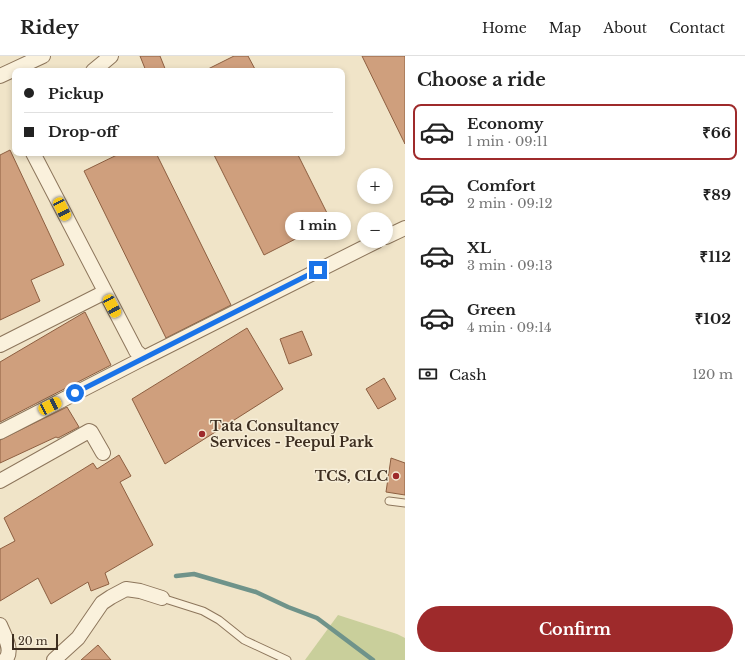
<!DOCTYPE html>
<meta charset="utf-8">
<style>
:root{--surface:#fff;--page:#f6f6f6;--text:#222;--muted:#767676;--line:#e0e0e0;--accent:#9e2a2b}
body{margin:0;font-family:"Libre Baskerville",serif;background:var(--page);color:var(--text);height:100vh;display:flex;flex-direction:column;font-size:15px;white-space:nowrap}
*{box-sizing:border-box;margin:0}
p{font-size:13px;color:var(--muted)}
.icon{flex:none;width:22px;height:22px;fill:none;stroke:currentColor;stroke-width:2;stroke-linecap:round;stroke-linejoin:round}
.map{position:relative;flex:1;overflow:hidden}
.panel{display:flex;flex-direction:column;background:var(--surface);width:340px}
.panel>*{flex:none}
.top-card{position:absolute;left:12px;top:12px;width:333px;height:88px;border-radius:8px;box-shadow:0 2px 6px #0003;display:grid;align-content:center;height:88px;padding:0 12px;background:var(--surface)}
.fabs{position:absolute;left:357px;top:112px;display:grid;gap:8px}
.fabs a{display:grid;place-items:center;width:36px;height:36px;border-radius:50%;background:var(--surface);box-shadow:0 2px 6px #0003;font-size:20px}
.scale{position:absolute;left:12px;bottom:10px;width:46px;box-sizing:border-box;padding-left:4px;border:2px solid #3d2e20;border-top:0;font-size:11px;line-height:14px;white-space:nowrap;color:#3d2e20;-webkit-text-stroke:3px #f7eed8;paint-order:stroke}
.end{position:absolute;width:18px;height:18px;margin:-9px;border:5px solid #1a73e8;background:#fff;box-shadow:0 0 0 2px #fff}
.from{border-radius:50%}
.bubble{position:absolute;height:28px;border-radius:14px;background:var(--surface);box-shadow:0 2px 6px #0003;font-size:13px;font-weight:700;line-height:28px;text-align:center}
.car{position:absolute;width:12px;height:24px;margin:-12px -6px;border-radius:5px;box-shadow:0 0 3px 1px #0007;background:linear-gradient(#f5c518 24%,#345 0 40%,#f5c518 0 76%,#345 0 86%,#f5c518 0)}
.top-card b{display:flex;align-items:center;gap:14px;height:38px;font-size:15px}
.top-card b+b{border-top:1px solid var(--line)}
.top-card i{width:10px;height:10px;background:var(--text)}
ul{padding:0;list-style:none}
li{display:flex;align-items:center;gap:12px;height:56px;margin:0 8px 6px;padding:0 4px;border:2px solid transparent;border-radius:8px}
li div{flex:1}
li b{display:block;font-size:15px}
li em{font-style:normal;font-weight:700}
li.selected{border-color:var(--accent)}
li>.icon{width:36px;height:36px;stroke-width:1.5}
h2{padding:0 12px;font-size:18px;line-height:48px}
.pay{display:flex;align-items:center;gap:10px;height:44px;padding:0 12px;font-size:15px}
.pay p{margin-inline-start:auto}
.cta{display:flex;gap:8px;margin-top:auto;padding:8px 12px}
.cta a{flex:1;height:46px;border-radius:24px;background:var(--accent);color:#fff;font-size:16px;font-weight:700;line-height:46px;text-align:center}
header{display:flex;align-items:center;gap:24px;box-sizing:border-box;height:56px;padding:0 20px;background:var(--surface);border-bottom:1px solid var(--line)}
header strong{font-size:19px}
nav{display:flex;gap:22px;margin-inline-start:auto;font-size:14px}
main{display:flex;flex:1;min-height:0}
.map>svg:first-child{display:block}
</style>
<header>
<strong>Ridey</strong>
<nav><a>Home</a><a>Map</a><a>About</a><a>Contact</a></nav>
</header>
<main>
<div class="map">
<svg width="405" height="604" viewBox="0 0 405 604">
<rect width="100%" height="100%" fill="#f0e4c8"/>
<path fill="#c9cf9b" d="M338,559L397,578L405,582V604H305Z"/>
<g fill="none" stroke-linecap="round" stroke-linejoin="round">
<path stroke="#6f938a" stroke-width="4.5" d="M176,520L194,518L256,536L288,551L317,562L373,604"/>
</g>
<path fill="#cf9f7d" stroke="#8d5f41" d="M140,0H160L166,15H146Z
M234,0H248L256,15H204Z
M362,0H405V88Z
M10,94L64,209L31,224L40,245L0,264V99Z
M121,97H156L231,249L166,282L84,115Z
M213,97H297L331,165L264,199Z
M85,256L111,309L0,366V306Z
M247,272L283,333L165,408L132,343Z
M302,275L312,299L289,308L280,283Z
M384,322L396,343L378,353L366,333Z
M67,351L79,371L58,382L56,381L0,407V384Z
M119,399L131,420L120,426L153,489L105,517L109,528L91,535L88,526L51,548L38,522L0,545V493L15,485L4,462L93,407L97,413Z
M391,402L405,407V439L386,436Z
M98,589L111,604H81Z"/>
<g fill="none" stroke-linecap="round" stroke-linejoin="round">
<g stroke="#8d765c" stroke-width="9">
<path id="lane" d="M389,445L405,447
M162,542L203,555L219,564L244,584L287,604"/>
</g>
<g stroke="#8d765c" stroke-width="16">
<path id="street" d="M93,15L111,0
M0,20L43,0
M33,97L134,291L136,295L144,302L377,185
M386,181L405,172
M0,289L105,236
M0,376L144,302
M0,425L89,375L91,376L103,397
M0,569C4,579 14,595 5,604
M54,604L78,582L102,547L111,541L126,533L140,535L162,542"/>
</g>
<use href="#lane" stroke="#faf1dc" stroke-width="7"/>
<use href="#street" stroke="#faf1dc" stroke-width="14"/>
</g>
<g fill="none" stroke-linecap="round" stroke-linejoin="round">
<path stroke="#1a73e8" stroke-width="5" d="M75,337L318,214"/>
</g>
<g fill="#9e2a2b" stroke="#f7eed8" stroke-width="1.5">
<circle cx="202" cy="378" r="4"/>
<circle cx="396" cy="420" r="4"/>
</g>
<g text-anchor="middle" stroke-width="3" stroke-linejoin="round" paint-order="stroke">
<g font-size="14" font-weight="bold" fill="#3d2e20" stroke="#f7eed8" text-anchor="start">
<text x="210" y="375">Tata Consultancy<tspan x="210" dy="16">Services - Peepul Park</tspan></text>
<text x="388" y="425" text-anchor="end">TCS, CLC</text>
</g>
</g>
</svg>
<div class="fabs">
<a>+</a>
<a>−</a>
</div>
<div class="scale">20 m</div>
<i class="end from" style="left:75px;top:337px"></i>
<i class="end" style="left:318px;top:214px"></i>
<div class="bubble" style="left:285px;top:156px;width:66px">1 min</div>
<i class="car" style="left:62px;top:153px;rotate:153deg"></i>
<i class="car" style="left:112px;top:250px;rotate:152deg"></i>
<i class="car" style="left:50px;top:350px;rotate:63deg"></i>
<div class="top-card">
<b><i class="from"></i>Pickup</b>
<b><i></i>Drop-off</b>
</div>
</div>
<section class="panel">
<h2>Choose a ride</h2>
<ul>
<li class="selected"><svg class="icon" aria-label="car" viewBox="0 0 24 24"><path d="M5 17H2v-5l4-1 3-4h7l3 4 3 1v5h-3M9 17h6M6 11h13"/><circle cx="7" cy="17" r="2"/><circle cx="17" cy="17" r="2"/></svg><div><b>Economy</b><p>1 min · 09:11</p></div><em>₹66</em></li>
<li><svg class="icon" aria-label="car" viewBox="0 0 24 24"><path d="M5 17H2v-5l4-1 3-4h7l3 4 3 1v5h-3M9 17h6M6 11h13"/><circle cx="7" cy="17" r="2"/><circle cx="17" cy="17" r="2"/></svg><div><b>Comfort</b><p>2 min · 09:12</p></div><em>₹89</em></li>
<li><svg class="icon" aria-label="car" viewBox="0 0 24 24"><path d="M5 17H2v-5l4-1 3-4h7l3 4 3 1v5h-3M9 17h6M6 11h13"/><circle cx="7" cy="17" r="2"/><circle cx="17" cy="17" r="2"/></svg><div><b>XL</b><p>3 min · 09:13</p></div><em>₹112</em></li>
<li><svg class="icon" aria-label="car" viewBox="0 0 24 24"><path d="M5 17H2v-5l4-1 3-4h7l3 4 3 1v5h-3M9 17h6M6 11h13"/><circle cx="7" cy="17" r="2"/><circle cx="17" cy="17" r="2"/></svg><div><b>Green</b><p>4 min · 09:14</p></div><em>₹102</em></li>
</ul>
<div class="pay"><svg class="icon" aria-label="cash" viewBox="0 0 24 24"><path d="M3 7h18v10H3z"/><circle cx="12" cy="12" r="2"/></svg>Cash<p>120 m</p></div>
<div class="cta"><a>Confirm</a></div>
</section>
</main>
